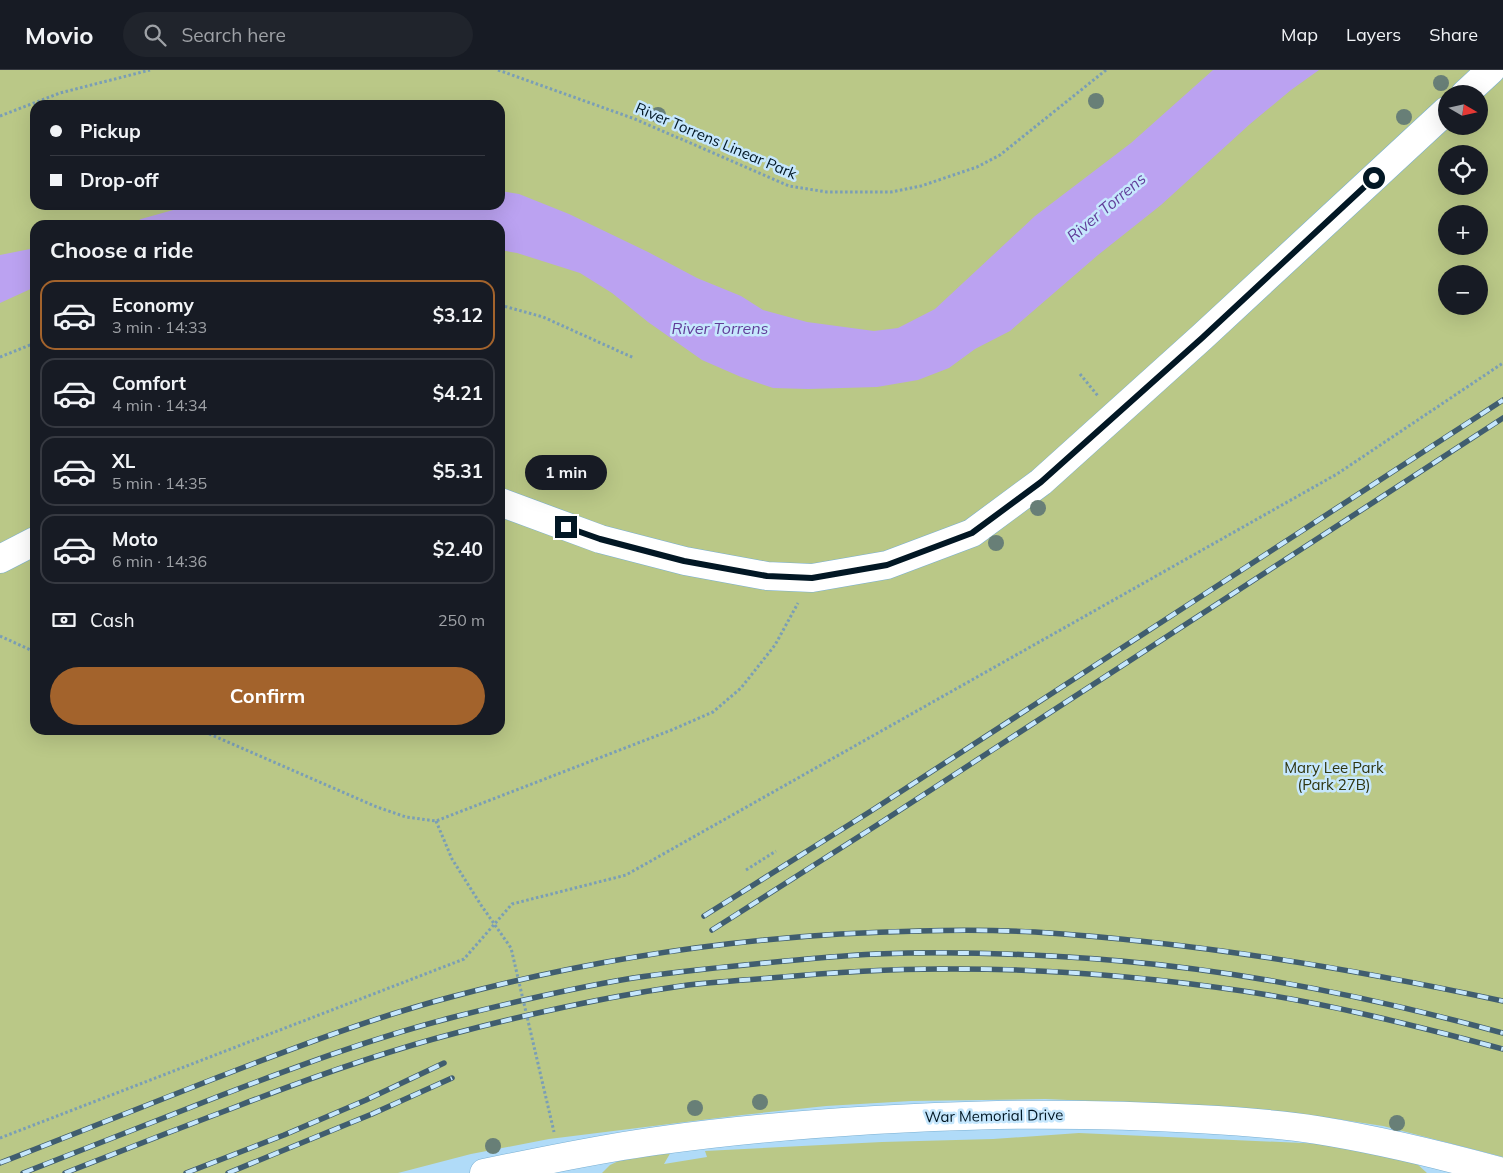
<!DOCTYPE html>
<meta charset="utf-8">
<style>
:root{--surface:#171b24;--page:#20242c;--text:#f1f3f6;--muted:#9ea1a6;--line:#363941;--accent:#a3632c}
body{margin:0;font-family:Mulish,sans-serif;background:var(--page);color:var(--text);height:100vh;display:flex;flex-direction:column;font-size:19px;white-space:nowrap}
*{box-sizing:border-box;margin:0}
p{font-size:16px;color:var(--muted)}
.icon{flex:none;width:28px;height:28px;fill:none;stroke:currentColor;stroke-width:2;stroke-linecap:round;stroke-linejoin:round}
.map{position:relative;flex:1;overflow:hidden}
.details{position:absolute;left:30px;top:150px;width:475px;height:515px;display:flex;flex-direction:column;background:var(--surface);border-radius:15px;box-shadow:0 5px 20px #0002}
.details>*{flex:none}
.top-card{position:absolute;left:30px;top:30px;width:475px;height:110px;border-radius:15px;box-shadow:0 5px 20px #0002;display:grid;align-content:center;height:110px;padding:0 20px;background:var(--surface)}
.needle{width:32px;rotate:99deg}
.tools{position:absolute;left:1438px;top:15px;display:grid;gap:10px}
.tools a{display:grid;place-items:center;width:50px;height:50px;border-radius:50%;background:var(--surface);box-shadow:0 5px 20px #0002;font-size:25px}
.end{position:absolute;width:22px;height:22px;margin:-11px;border:6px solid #021724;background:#fff;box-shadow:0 0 0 2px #fff}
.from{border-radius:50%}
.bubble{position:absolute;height:35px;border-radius:18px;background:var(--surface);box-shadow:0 5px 20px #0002;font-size:16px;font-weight:700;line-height:35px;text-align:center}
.top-card b{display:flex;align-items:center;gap:18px;height:48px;font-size:19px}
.top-card b+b{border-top:1px solid var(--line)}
.top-card i{width:12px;height:12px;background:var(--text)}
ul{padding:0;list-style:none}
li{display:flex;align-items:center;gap:15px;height:70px;margin:0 10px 8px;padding:0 10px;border:2px solid var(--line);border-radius:15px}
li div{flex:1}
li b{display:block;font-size:19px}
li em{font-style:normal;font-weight:700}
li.selected{border-color:var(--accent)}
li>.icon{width:45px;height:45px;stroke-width:1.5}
h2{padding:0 20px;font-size:22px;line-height:60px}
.pay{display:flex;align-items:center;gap:12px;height:55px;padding:0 20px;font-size:19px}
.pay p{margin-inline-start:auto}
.button{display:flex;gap:10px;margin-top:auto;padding:10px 20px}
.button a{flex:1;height:58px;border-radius:30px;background:var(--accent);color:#fff;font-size:20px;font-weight:700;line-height:58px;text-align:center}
header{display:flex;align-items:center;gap:30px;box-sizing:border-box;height:70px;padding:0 25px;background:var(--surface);border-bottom:1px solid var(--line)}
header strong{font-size:24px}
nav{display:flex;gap:28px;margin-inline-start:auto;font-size:18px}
.search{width:350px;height:45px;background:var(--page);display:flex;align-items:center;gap:12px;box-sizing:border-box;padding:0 18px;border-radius:28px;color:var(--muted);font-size:19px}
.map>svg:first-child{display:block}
</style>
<header>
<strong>Movio</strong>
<div class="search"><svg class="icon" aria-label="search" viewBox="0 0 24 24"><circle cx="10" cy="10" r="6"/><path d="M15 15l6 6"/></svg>Search here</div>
<nav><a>Map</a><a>Layers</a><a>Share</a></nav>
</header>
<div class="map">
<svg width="1503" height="1103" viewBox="0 0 1503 1103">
<rect width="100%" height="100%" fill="#b0dbf8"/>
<path fill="#bac887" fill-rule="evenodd" d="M0,0H1503V1087L1383,1056L1310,1045L1136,1033L1045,1029L911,1031L826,1036L742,1045L549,1069L471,1084L398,1103H0ZM1446,24H1479V56H1446ZM35,35H500V135H35ZM1446,84H1479V116H1446ZM1446,144H1479V176H1446ZM35,155H500V660H35ZM1446,204H1479V236H1446Z
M1079,1063L1324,1074L1416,1093L1427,1103H602L610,1095L644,1079L672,1080L664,1094L707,1087L705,1081L882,1072L993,1069Z"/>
<path fill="#bba2f1" d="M1213,0H1319L1291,20L1250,54L1161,135L1098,185L1010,261L975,279L949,298L918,310L877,317L808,319L773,318L741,307L702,290L648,252L612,223L580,203L517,183L500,180V155H129L141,149L191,135H500V121L519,124L569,144L648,182L697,208L741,226L763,240L807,252L874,261L898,258L935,239L1035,146L1131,73Z
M35,178V217L0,233V185Z"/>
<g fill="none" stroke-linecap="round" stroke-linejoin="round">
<g stroke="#79afd2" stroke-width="29">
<path id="minor" d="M1465,24L1491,0
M500,432L600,469L685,491L767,506L812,508L887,495L972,463L1041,412L1202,267L1446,41
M0,489L35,471
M484,1103C541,1091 598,1079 656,1071C769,1055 883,1048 997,1045C1064,1044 1131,1045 1198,1049C1237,1051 1278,1054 1317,1060C1380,1070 1441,1085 1503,1102"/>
</g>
<path stroke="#7a9eb6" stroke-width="3" stroke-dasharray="2.5 2.5" stroke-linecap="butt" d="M498,0L635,49L789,116L827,122H891L921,116L977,97L1000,85L1106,0
M0,46L60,23L150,0
M500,235L543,247L634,288
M0,287L35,273
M1080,304L1098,326
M0,566L35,582
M200,660L377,737L406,747L436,751L669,661L713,642L741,618L775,575L798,533
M436,751L452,789L481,835L511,878L554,1062
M746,800L776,781
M0,1068L464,889L512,834L626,805L1337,404L1503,293"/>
<use href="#minor" stroke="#fff" stroke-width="28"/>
<g stroke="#405d6f" stroke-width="5.5">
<path id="rail" d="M704,846L871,741L1503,330
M712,860L877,755L1503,348
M0,1093C72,1065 144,1036 216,1008C294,978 371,948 451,927C603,886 761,864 919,861C957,860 996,860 1035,862C1193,872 1349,898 1503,931
M23,1103C89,1077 156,1051 222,1025C298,996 375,967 454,947C513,932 573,918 633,908C673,902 714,898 755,894C795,890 836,886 876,884C958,881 1040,884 1121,891C1250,902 1378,929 1503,963
M65,1103C123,1080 180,1058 238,1036C310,1008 382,982 456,963C532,943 610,926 688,915C715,912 743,910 770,908C826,903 883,899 940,899C1041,898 1142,906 1243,921C1330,934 1417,956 1503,979
M186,1103L284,1065L366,1030L444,993
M228,1103L372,1044L452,1008"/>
</g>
<use href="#rail" stroke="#c6e7fd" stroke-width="4" stroke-dasharray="11" stroke-linecap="butt"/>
</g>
<g fill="#687f77">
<circle cx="1441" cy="13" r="8"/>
<circle cx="1096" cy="31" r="8"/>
<circle cx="658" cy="45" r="8"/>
<circle cx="1404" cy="47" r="8"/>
<circle cx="1038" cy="438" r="8"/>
<circle cx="996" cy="473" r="8"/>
<circle cx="760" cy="1032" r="8"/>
<circle cx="695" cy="1038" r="8"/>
<circle cx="1397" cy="1053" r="8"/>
<circle cx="493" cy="1076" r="8"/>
</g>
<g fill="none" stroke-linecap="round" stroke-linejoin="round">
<path stroke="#021724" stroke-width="6" d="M566,457L600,469L684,491L767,506L812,508L887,495L972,463L1041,412L1202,268L1374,108"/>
</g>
<g text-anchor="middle" stroke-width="5" stroke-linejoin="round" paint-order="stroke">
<g font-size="15" fill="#021724" stroke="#c6e7fd">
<text transform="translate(716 71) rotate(23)" y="5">River Torrens Linear Park</text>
<text transform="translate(994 1046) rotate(-1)" y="5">War Memorial Drive</text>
</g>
<g font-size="15" fill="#2e340e" stroke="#c6e7fd">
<text x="1334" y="703">Mary Lee Park<tspan x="1334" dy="17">(Park 27B)</tspan></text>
</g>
<g font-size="16" font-style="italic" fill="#613d99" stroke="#c6e7fd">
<text transform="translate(1106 137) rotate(-40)" y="6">River Torrens</text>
<text x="720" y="264">River Torrens</text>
</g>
</g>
</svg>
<div class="tools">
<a><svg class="needle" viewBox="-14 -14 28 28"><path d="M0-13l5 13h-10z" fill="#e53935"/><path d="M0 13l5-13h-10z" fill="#9ea1a6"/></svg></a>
<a><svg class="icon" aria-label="locate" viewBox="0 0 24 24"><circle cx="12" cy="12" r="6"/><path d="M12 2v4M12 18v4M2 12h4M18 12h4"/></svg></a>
<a>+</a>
<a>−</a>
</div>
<i class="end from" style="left:1374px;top:108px"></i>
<i class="end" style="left:566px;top:457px"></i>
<div class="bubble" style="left:525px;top:385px;width:82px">1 min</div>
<div class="top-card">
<b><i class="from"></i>Pickup</b>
<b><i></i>Drop-off</b>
</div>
<section class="details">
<h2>Choose a ride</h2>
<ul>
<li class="selected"><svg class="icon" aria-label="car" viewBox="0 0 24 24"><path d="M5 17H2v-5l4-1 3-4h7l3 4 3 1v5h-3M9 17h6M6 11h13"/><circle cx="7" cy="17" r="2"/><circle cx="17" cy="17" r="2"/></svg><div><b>Economy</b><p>3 min · 14:33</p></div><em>$3.12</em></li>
<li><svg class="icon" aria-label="car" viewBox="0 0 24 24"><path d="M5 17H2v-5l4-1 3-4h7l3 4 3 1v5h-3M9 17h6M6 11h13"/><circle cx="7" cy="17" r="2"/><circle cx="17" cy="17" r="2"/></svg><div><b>Comfort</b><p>4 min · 14:34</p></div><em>$4.21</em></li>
<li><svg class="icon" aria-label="car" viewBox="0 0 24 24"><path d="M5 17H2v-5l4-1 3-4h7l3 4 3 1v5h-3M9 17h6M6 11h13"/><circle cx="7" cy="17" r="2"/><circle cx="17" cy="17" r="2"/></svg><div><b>XL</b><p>5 min · 14:35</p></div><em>$5.31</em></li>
<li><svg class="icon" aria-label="car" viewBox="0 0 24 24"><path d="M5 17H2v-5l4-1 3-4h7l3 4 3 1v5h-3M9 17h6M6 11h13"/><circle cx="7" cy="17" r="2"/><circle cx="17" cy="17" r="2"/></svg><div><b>Moto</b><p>6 min · 14:36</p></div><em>$2.40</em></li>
</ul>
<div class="pay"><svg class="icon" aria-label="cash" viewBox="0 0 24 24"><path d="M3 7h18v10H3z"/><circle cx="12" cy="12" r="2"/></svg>Cash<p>250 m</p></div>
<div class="button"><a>Confirm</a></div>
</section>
</div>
